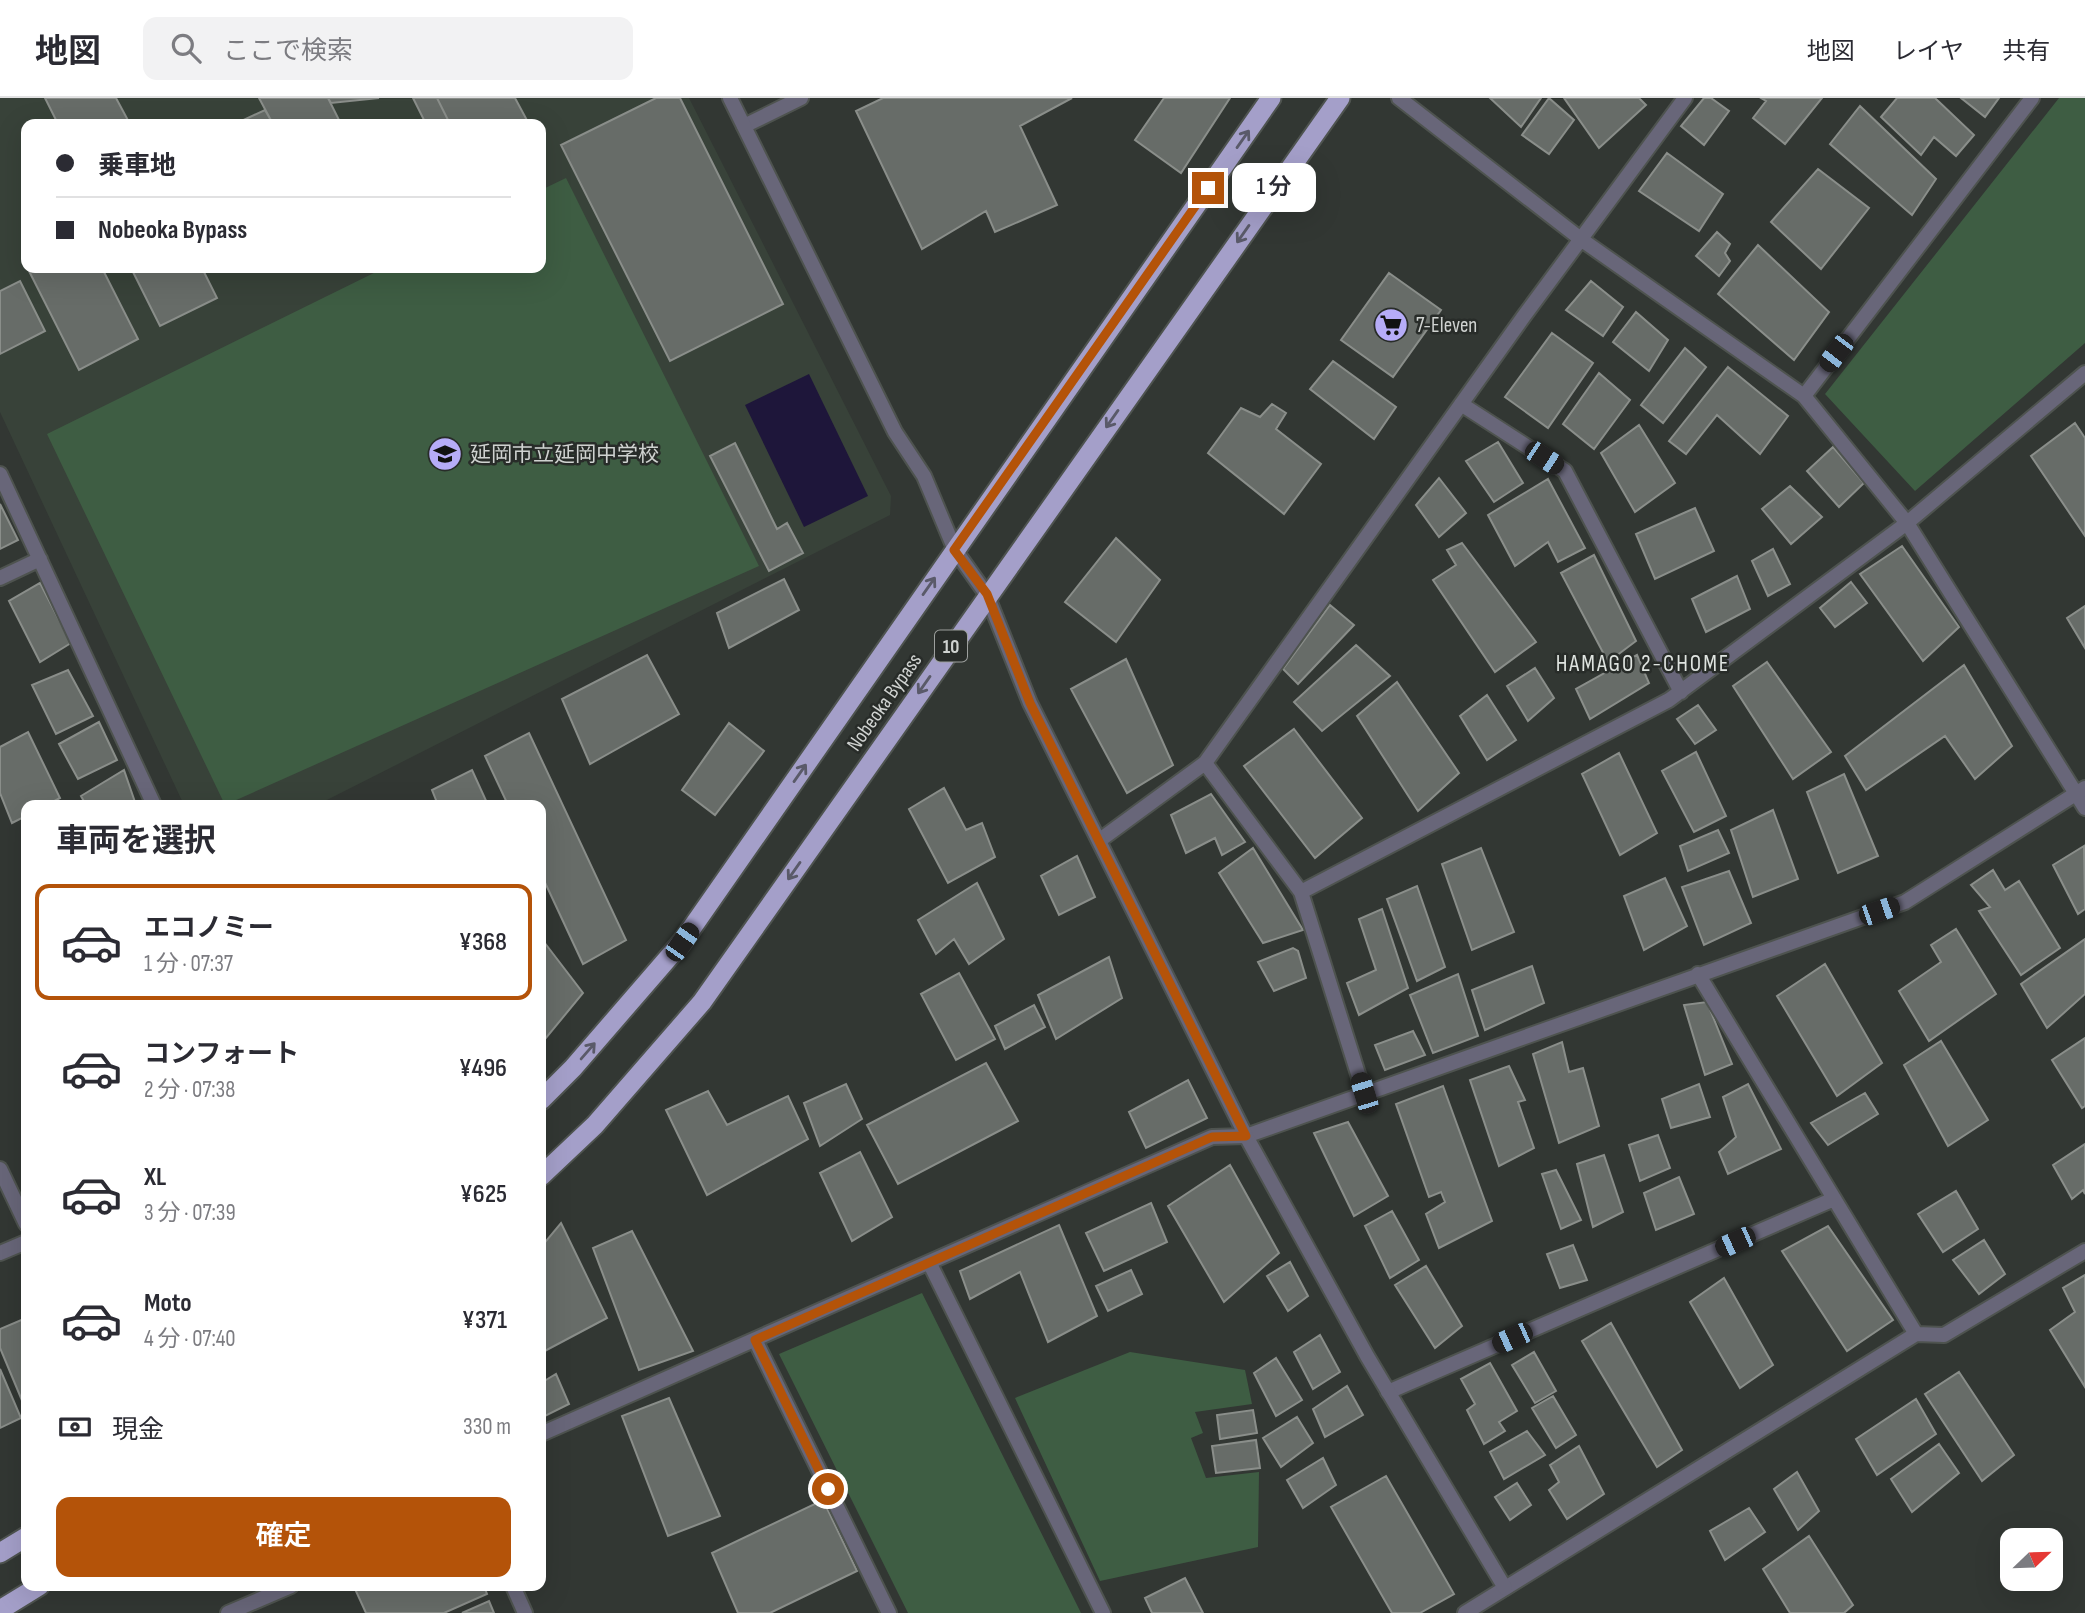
<!DOCTYPE html>
<html lang="ja">
<meta charset="utf-8">
<style>
:root{--surface:#fff;--page:#f2f2f3;--text:#2b2b33;--muted:#7c7c81;--line:#e1e1e2;--accent:#b45309}
body{margin:0;font-family:"Sofia Sans Condensed","Noto Sans JP",sans-serif;background:var(--page);color:var(--text);height:100vh;display:flex;flex-direction:column;font-size:26px;white-space:nowrap}
*{box-sizing:border-box;margin:0}
p{font-size:23px;color:var(--muted)}
.icon{flex:none;width:38px;height:38px;fill:none;stroke:currentColor;stroke-width:2;stroke-linecap:round;stroke-linejoin:round}
.map{position:relative;flex:1;overflow:hidden}
.panel{position:absolute;left:21px;top:702px;width:525px;height:791px;display:flex;flex-direction:column;background:var(--surface);border-radius:14px;box-shadow:0 7px 28px #0002}
.panel>*{flex:none}
.top-card{position:absolute;left:21px;top:21px;width:525px;height:154px;border-radius:14px;box-shadow:0 7px 28px #0002;display:grid;align-content:center;height:154px;padding:0 35px;background:var(--surface)}
.needle{width:46px;rotate:67deg}
.buttons{position:absolute;left:2000px;top:1430px;display:grid;gap:14px}
.buttons a{display:grid;place-items:center;width:63px;height:63px;border-radius:14px;background:var(--surface);box-shadow:0 7px 28px #0002;font-size:35px}
.end{position:absolute;width:32px;height:32px;margin:-16px;border:9px solid #b45309;background:#fff;box-shadow:0 0 0 4px #fff}
.from{border-radius:50%}
.bubble{position:absolute;height:49px;border-radius:14px;background:var(--surface);box-shadow:0 7px 28px #0002;font-size:23px;font-weight:600;line-height:49px;text-align:center}
.car{position:absolute;width:21px;height:42px;margin:-21px -10px;border-radius:9px;box-shadow:0 0 5px 2px #0007;background:linear-gradient(#222 24%,#8ab4d8 0 40%,#222 0 76%,#8ab4d8 0 86%,#222 0)}
.top-card b{display:flex;align-items:center;gap:24px;height:66px;font-size:26px}
.top-card b+b{border-top:2px solid var(--line)}
.top-card i{width:18px;height:18px;background:var(--text)}
ul{padding:0;list-style:none}
li{display:flex;align-items:center;gap:21px;height:116px;margin:0 14px 10px;padding:0 21px;border:4px solid transparent;border-radius:14px}
li div{flex:1}
li b{display:block;font-size:26px}
li em{font-style:normal;font-weight:600}
li.current{border-color:var(--accent)}
li>.icon{width:63px;height:63px;stroke-width:1.5}
h2{padding:0 35px;font-size:32px;line-height:84px}
.pay{display:flex;align-items:center;gap:18px;height:77px;padding:0 35px;font-size:26px}
.pay p{margin-inline-start:auto}
.action{display:flex;gap:14px;margin-top:auto;padding:14px 35px}
.action a{flex:1;height:80px;border-radius:14px;background:var(--accent);color:#fff;font-size:28px;font-weight:600;line-height:80px;text-align:center}
header{display:flex;align-items:center;gap:42px;box-sizing:border-box;height:98px;padding:0 35px;background:var(--surface);border-bottom:2px solid var(--line)}
header strong{font-size:33px}
nav{display:flex;gap:38px;margin-inline-start:auto;font-size:24px}
.search{width:490px;height:63px;background:var(--page);display:flex;align-items:center;gap:18px;box-sizing:border-box;padding:0 24px;border-radius:14px;color:var(--muted);font-size:26px}
.map>svg:first-child{display:block}
</style>
<header>
<strong>地図</strong>
<div class="search"><svg class="icon" aria-label="search" viewBox="0 0 24 24"><circle cx="10" cy="10" r="6"/><path d="M15 15l6 6"/></svg>ここで検索</div>
<nav><a>地図</a><a>レイヤ</a><a>共有</a></nav>
</header>
<div class="map">
<svg width="2085" height="1515" viewBox="0 0 2085 1515">
<rect width="100%" height="100%" fill="#323733"/>
<path fill="#384239" fill-rule="evenodd" d="M0,0H689L891,398L890,417L317,707H184L0,314ZM26,26H541V170H26Z"/>
<path fill="#3e5d43" d="M2059,0H2085V245L1915,393L1825,296Z
M566,80L759,468L225,707L47,336L384,170H541V92Z
M922,1195L1081,1515H908L779,1256Z
M1130,1254L1245,1272L1252,1306L1195,1314L1203,1335L1191,1340L1206,1380L1259,1374L1258,1449L1100,1483L1015,1300Z"/>
<path fill="#1e163a" d="M809,276L868,398L804,429L745,307Z"/>
<path fill="#676c68" stroke="#8a8e8a" stroke-width="2" d="M45,0H116L130,26H58Z
M259,0H328L341,26H273Z
M328,0H379L331,5Z
M413,0H437L450,26H426Z
M437,0H515L529,26H450Z
M656,0H680L783,206L670,263L561,47Z
M883,0H1072L1020,28L1057,107L995,134L986,113L922,151L856,13Z
M1164,0H1230L1181,75L1135,42Z
M1490,0H1541L1521,29Z
M1549,0L1574,22L1549,56L1522,37Z
M1564,0H1639L1646,7L1599,50Z
M1704,0H1711L1729,13L1704,47L1681,28Z
M1761,0H1822L1785,46L1753,20L1766,3Z
M1897,0H1935L1974,37L1956,58L1934,39L1921,57L1881,19Z
M1961,0H1999L1985,19Z
M1860,8L1936,81L1912,117L1830,46Z
M265,12L273,26H235Z
M1667,55L1723,96L1699,133L1639,93Z
M1818,71L1869,110L1821,171L1771,124Z
M1717,134L1730,146L1725,155L1730,163L1719,178L1696,158Z
M1758,147L1829,214L1794,262L1718,196Z
M31,170H102L138,241L79,272L28,171Z
M131,170H202L217,200L160,228Z
M1389,175L1441,212L1393,279L1341,242Z
M20,183L45,233L0,256V193Z
M1591,183L1623,209L1603,238L1566,212Z
M1636,214L1668,242L1649,273L1613,244Z
M1552,235L1593,265L1548,330L1505,299Z
M1685,250L1706,269L1663,325L1641,307Z
M1333,263L1396,309L1374,341L1310,291Z
M1728,269L1788,318L1760,356L1717,317L1686,356L1669,343Z
M1599,275L1630,302L1594,351L1563,326Z
M1272,306L1286,315L1276,331L1321,366L1284,416L1208,355L1241,310L1260,319Z
M2075,325L2085,340V438L2031,358Z
M1639,327L1675,385L1635,414L1601,355Z
M1498,344L1523,385L1494,404L1466,363Z
M735,345L777,431L787,425L803,455L769,473L710,358Z
M1833,349L1864,385L1839,409L1807,373Z
M1439,380L1466,415L1439,439L1416,407Z
M1548,381L1585,450L1558,464L1548,444L1515,468L1488,417Z
M1790,388L1822,419L1791,446L1762,411Z
M0,406L18,442L0,451Z
M1695,410L1714,453L1655,481L1636,436Z
M1116,440L1160,482L1116,544L1065,504Z
M1462,445L1536,544L1495,574L1433,482L1456,467L1447,452Z
M1902,448L1959,529L1923,563L1860,476Z
M1773,451L1790,486L1768,498L1752,463Z
M1594,457L1636,543L1608,564L1561,475Z
M1737,478L1750,511L1706,534L1692,501Z
M784,481L799,512L729,550L717,515Z
M1851,484L1867,505L1835,529L1820,510Z
M40,485L71,545L40,564L9,503Z
M1330,507L1354,527L1298,586L1283,571Z
M2085,508V550L2067,520Z
M1356,547L1390,578L1322,633L1294,604Z
M647,557L679,616L590,666L562,601Z
M1637,557L1649,585L1590,621L1576,591Z
M1126,561L1173,667L1127,695L1071,591Z
M1767,564L1831,654L1793,681L1733,588Z
M1964,567L2012,648L1975,681L1945,638L1866,692L1845,658Z
M1535,570L1554,600L1528,623L1507,588Z
M68,572L93,618L56,636L32,587Z
M1397,584L1459,675L1418,713L1357,618Z
M1487,597L1516,642L1487,662L1460,618Z
M1698,607L1716,632L1695,646L1677,621Z
M99,624L117,662L78,681L59,646Z
M729,625L764,653L715,717L682,692Z
M1294,631L1362,720L1315,760L1244,668Z
M28,634L60,700L47,707H26V718L12,725L0,695V649Z
M529,635L626,842L583,866L541,776V707H508L485,658Z
M1696,654L1726,718L1694,734L1662,673Z
M1619,655L1657,735L1620,757L1582,676Z
M124,672L136,707H86L81,698Z
M472,672L488,707H438L432,692Z
M1844,676L1878,758L1838,775L1807,694Z
M944,690L966,732L982,725L995,759L948,785L909,711Z
M1211,696L1245,744L1222,757L1215,740L1186,755L1171,717Z
M1773,712L1798,781L1753,799L1731,732Z
M1718,732L1729,755L1688,773L1680,748Z
M2084,748L2085,811L2078,816L2053,767Z
M1253,750L1303,832L1263,845L1219,775Z
M1481,750L1514,834L1472,852L1442,766Z
M1077,758L1095,799L1059,817L1041,778Z
M1993,772L2005,792L2019,783L2060,850L2021,877L1979,813L1990,809L1971,787Z
M1729,773L1751,825L1704,847L1682,789Z
M1665,780L1687,828L1644,852L1624,798Z
M977,785L1004,841L969,866L954,841L936,856L918,822Z
M1417,788L1445,869L1417,883L1387,801Z
M1382,811L1408,890L1359,917L1347,885L1376,872L1359,821Z
M1956,831L1996,896L1929,943L1899,893L1941,864L1931,847Z
M541,840L583,895L541,946Z
M2085,841V896L2047,930L2021,886Z
M1293,850L1298,853L1306,880L1274,893L1258,864Z
M1109,859L1122,900L1056,941L1038,897Z
M1825,866L1882,965L1837,998L1777,898Z
M1532,868L1544,905L1485,932L1472,892Z
M959,875L995,941L956,962L921,896Z
M1458,876L1478,938L1433,955L1410,897Z
M1707,904L1732,966L1705,977L1684,907Z
M1034,907L1045,929L1005,951L995,928Z
M1413,933L1425,957L1385,972L1375,947Z
M2085,940V1008L2082,1010L2052,962Z
M1941,943L1988,1022L1948,1048L1904,967Z
M1562,944L1569,974L1583,970L1599,1028L1559,1045L1533,956Z
M986,965L1018,1023L898,1086L867,1027Z
M1509,968L1525,1002L1518,1004L1534,1050L1499,1068L1470,982Z
M1188,982L1207,1020L1146,1050L1129,1014Z
M846,986L862,1021L820,1048L804,1005Z
M1699,986L1710,1019L1671,1030L1662,1001Z
M1748,986L1781,1051L1728,1076L1719,1054L1736,1039L1723,999Z
M1443,988L1492,1123L1439,1150L1426,1116L1445,1104L1441,1094L1429,1099L1396,1006Z
M708,993L727,1027L788,998L808,1041L707,1097L666,1012Z
M1865,995L1878,1016L1828,1047L1811,1025Z
M1348,1024L1388,1098L1354,1118L1314,1035Z
M1658,1037L1670,1070L1640,1083L1629,1047Z
M2085,1046V1096L2083,1092L2072,1101L2053,1067Z
M860,1054L892,1119L852,1143L820,1075Z
M1604,1057L1623,1114L1593,1129L1577,1066Z
M1230,1067L1279,1155L1224,1204L1168,1108Z
M1556,1072L1581,1122L1561,1131L1542,1076Z
M1679,1079L1694,1116L1656,1132L1644,1095Z
M1956,1093L1978,1131L1943,1154L1918,1116Z
M1151,1105L1167,1144L1104,1173L1086,1135Z
M1392,1113L1419,1162L1390,1180L1365,1128Z
M561,1125L607,1220L541,1255V1149Z
M1059,1127L1097,1218L1048,1244L1020,1174L970,1201L960,1173Z
M1828,1128L1893,1222L1847,1253L1782,1153Z
M632,1133L693,1253L639,1272L593,1150Z
M1984,1142L2005,1176L1979,1196L1953,1162Z
M1573,1147L1587,1182L1560,1190L1547,1156Z
M1290,1164L1308,1198L1288,1213L1267,1178Z
M1426,1168L1462,1228L1435,1250L1395,1187Z
M1131,1172L1142,1196L1108,1213L1096,1188Z
M2085,1177V1289L2050,1232L2075,1214L2063,1190Z
M1724,1180L1773,1267L1740,1290L1690,1204Z
M26,1220V1312L0,1250V1231Z
M1611,1225L1682,1352L1657,1369L1582,1243Z
M1320,1237L1340,1274L1313,1291L1294,1254Z
M1534,1254L1556,1293L1535,1305L1512,1267Z
M1276,1260L1302,1302L1276,1318L1254,1275Z
M1490,1265L1517,1313L1499,1324L1505,1333L1484,1346L1467,1312L1475,1306L1461,1281Z
M0,1271L21,1320L0,1330Z
M1959,1274L2014,1357L1982,1383L1925,1296Z
M556,1276L569,1306L541,1320V1285Z
M1347,1288L1363,1317L1325,1339L1313,1311Z
M1553,1298L1576,1337L1556,1350L1532,1310Z
M669,1300L720,1418L668,1438L622,1318Z
M1916,1301L1936,1336L1877,1377L1856,1341Z
M1253,1312L1257,1335L1220,1341L1217,1317Z
M1297,1319L1313,1345L1281,1369L1263,1340Z
M1527,1333L1545,1357L1504,1381L1490,1354Z
M1256,1342L1260,1370L1216,1375L1212,1348Z
M1939,1346L1959,1375L1912,1414L1891,1381Z
M1579,1348L1604,1396L1567,1421L1549,1392L1559,1384L1550,1367Z
M1323,1360L1336,1387L1303,1410L1287,1382Z
M1797,1374L1819,1413L1798,1432L1774,1391Z
M1386,1378L1454,1496L1420,1515H1392L1331,1409Z
M1517,1385L1531,1407L1510,1422L1495,1399Z
M823,1402L857,1473L770,1515H738L712,1455Z
M1749,1410L1765,1434L1725,1462L1710,1433Z
M1809,1438L1853,1507L1844,1515H1790L1763,1471Z
M1185,1480L1203,1515H1152L1145,1500Z
M362,1488H484L487,1496L444,1515H366L355,1491Z
M489,1503L494,1515H462Z"/>
<g fill="none" stroke-linecap="round" stroke-linejoin="round">
<g stroke="#4e534f" stroke-width="18">
<path id="service" d="M755,1242L889,1515"/>
</g>
<g stroke="#4e534f" stroke-width="18">
<path id="minor" d="M1399,0L1582,142L1804,298L1907,425L2085,710
M744,28L801,0
M1804,298L2032,0
M1461,306L1565,373L1681,594
M0,376L154,707
M0,480L40,461
M1205,665L1301,794L1364,995
M1100,742L1205,665L1524,218L1685,0
M1301,794L1669,602L1907,425L2085,275
M1698,876L1916,1236
M0,1071L26,1126
M0,1155L26,1144
M930,1166L1103,1515
M1388,1294L1834,1101
M541,1336L1212,1039L1246,1038L1905,804L2085,690
M513,1488L525,1515
M228,1515L291,1488
M1465,1515L1916,1236L1944,1237L2085,1153"/>
</g>
<g stroke="#4e534f" stroke-width="18">
<path id="tertiary" d="M730,0L895,334L924,378L955,452L987,497L1030,605L1246,1038L1367,1258L1505,1490"/>
</g>
<g stroke="#4e534f" stroke-width="23">
<path id="trunk" d="M541,1002L573,970L682,844L1271,0
M541,1078L595,1027L702,904L1340,0
M0,1455L26,1439
M0,1512L39,1488"/>
</g>
<use href="#service" stroke="#686679" stroke-width="14"/>
<use href="#minor" stroke="#686679" stroke-width="14"/>
<use href="#tertiary" stroke="#686679" stroke-width="14"/>
<use href="#trunk" stroke="#a49fc9" stroke-width="19"/>
</g>
<defs><path id="oneway-shaft" d="M-6 0H5M1.5-3L5.5 0L1.5 3" fill="none" stroke-width="1.6" stroke-linecap="round" stroke-linejoin="round" transform="scale(1.75)"/></defs>
<g stroke="#5a5a69">
<use href="#oneway-shaft" transform="translate(1243 41) rotate(-55)"/>
<use href="#oneway-shaft" transform="translate(1243 136) rotate(125)"/>
<use href="#oneway-shaft" transform="translate(1112 321) rotate(125)"/>
<use href="#oneway-shaft" transform="translate(929 488) rotate(-55)"/>
<use href="#oneway-shaft" transform="translate(924 587) rotate(125)"/>
<use href="#oneway-shaft" transform="translate(800 675) rotate(-55)"/>
<use href="#oneway-shaft" transform="translate(794 773) rotate(125)"/>
<use href="#oneway-shaft" transform="translate(588 953) rotate(-49)"/>
</g>
<g fill="none" stroke-linecap="round" stroke-linejoin="round">
<path stroke="#b45309" stroke-width="9" d="M828,1391L755,1242L1212,1039L1246,1038L1030,605L987,496L954,452L1208,90"/>
</g>
<defs>
<g id="supermarket-disc" transform="scale(1.75)"><circle r="9.5" fill="#b6acf8" stroke="#282c29"/><path d="M-6-5.5h2.5l.6 2H6L4.5 2H-2.5L-4.4-4H-6ZM-1.5 3.2a1.3 1.3 0 1 0 .1 0ZM3 3.2a1.3 1.3 0 1 0 .1 0Z" fill="#111"/></g>
<g id="school-disc" transform="scale(1.75)"><circle r="9.5" fill="#b6acf8" stroke="#282c29"/><path d="M0-5L7-2L0 1L-7-2ZM-4 1L0 2.5L4 1V4Q0 6-4 4Z" fill="#111"/></g>
</defs>
<g fill-rule="evenodd">
<use href="#supermarket-disc" x="1391" y="227"/>
<use href="#school-disc" x="445" y="356"/>
</g>
<g text-anchor="middle" stroke-width="5" stroke-linejoin="round" paint-order="stroke">
<rect fill="#282c29" stroke="#9da09e" stroke-width="2" x="935" y="532.5" width="32" height="31" rx="5"/>
<g font-size="19" font-weight="bold" fill="#cfd2d0">
<text x="951" y="555">10</text>
</g>
<g font-size="21" fill="#cfd2d0" stroke="#282c29" text-anchor="start">
<text x="1416" y="234">7-Eleven</text>
<text x="470" y="363">延岡市立延岡中学校</text>
</g>
<g font-size="21" fill="#cfd2d0" stroke="#282c29">
<text transform="translate(884 604) rotate(-55)" y="7">Nobeoka Bypass</text>
</g>
<g font-size="23" letter-spacing="2" fill="#dfe4e0" stroke="#282c29">
<text x="1643" y="573">HAMAGO 2-CHOME</text>
</g>
</g>
</svg>
<div class="buttons">
<a><svg class="needle" viewBox="-14 -14 28 28"><path d="M0-13l5 13h-10z" fill="#e53935"/><path d="M0 13l5-13h-10z" fill="#7c7c81"/></svg></a>
</div>
<i class="end from" style="left:828px;top:1391px"></i>
<i class="end" style="left:1208px;top:90px"></i>
<div class="bubble" style="left:1232px;top:65px;width:84px">1 分</div>
<i class="car" style="left:1836px;top:255px;rotate:217deg"></i>
<i class="car" style="left:1544px;top:360px;rotate:123deg"></i>
<i class="car" style="left:1879px;top:813px;rotate:71deg"></i>
<i class="car" style="left:682px;top:844px;rotate:35deg"></i>
<i class="car" style="left:1364px;top:995px;rotate:343deg"></i>
<i class="car" style="left:1735px;top:1144px;rotate:246deg"></i>
<i class="car" style="left:1512px;top:1240px;rotate:246deg"></i>
<div class="top-card">
<b><i class="from"></i>乗車地</b>
<b><i></i>Nobeoka Bypass</b>
</div>
<section class="panel">
<h2>車両を選択</h2>
<ul>
<li class="current"><svg class="icon" aria-label="car" viewBox="0 0 24 24"><path d="M5 17H2v-5l4-1 3-4h7l3 4 3 1v5h-3M9 17h6M6 11h13"/><circle cx="7" cy="17" r="2"/><circle cx="17" cy="17" r="2"/></svg><div><b>エコノミー</b><p>1 分 · 07:37</p></div><em>¥368</em></li>
<li><svg class="icon" aria-label="car" viewBox="0 0 24 24"><path d="M5 17H2v-5l4-1 3-4h7l3 4 3 1v5h-3M9 17h6M6 11h13"/><circle cx="7" cy="17" r="2"/><circle cx="17" cy="17" r="2"/></svg><div><b>コンフォート</b><p>2 分 · 07:38</p></div><em>¥496</em></li>
<li><svg class="icon" aria-label="car" viewBox="0 0 24 24"><path d="M5 17H2v-5l4-1 3-4h7l3 4 3 1v5h-3M9 17h6M6 11h13"/><circle cx="7" cy="17" r="2"/><circle cx="17" cy="17" r="2"/></svg><div><b>XL</b><p>3 分 · 07:39</p></div><em>¥625</em></li>
<li><svg class="icon" aria-label="car" viewBox="0 0 24 24"><path d="M5 17H2v-5l4-1 3-4h7l3 4 3 1v5h-3M9 17h6M6 11h13"/><circle cx="7" cy="17" r="2"/><circle cx="17" cy="17" r="2"/></svg><div><b>Moto</b><p>4 分 · 07:40</p></div><em>¥371</em></li>
</ul>
<div class="pay"><svg class="icon" aria-label="cash" viewBox="0 0 24 24"><path d="M3 7h18v10H3z"/><circle cx="12" cy="12" r="2"/></svg>現金<p>330 m</p></div>
<div class="action"><a>確定</a></div>
</section>
</div>
